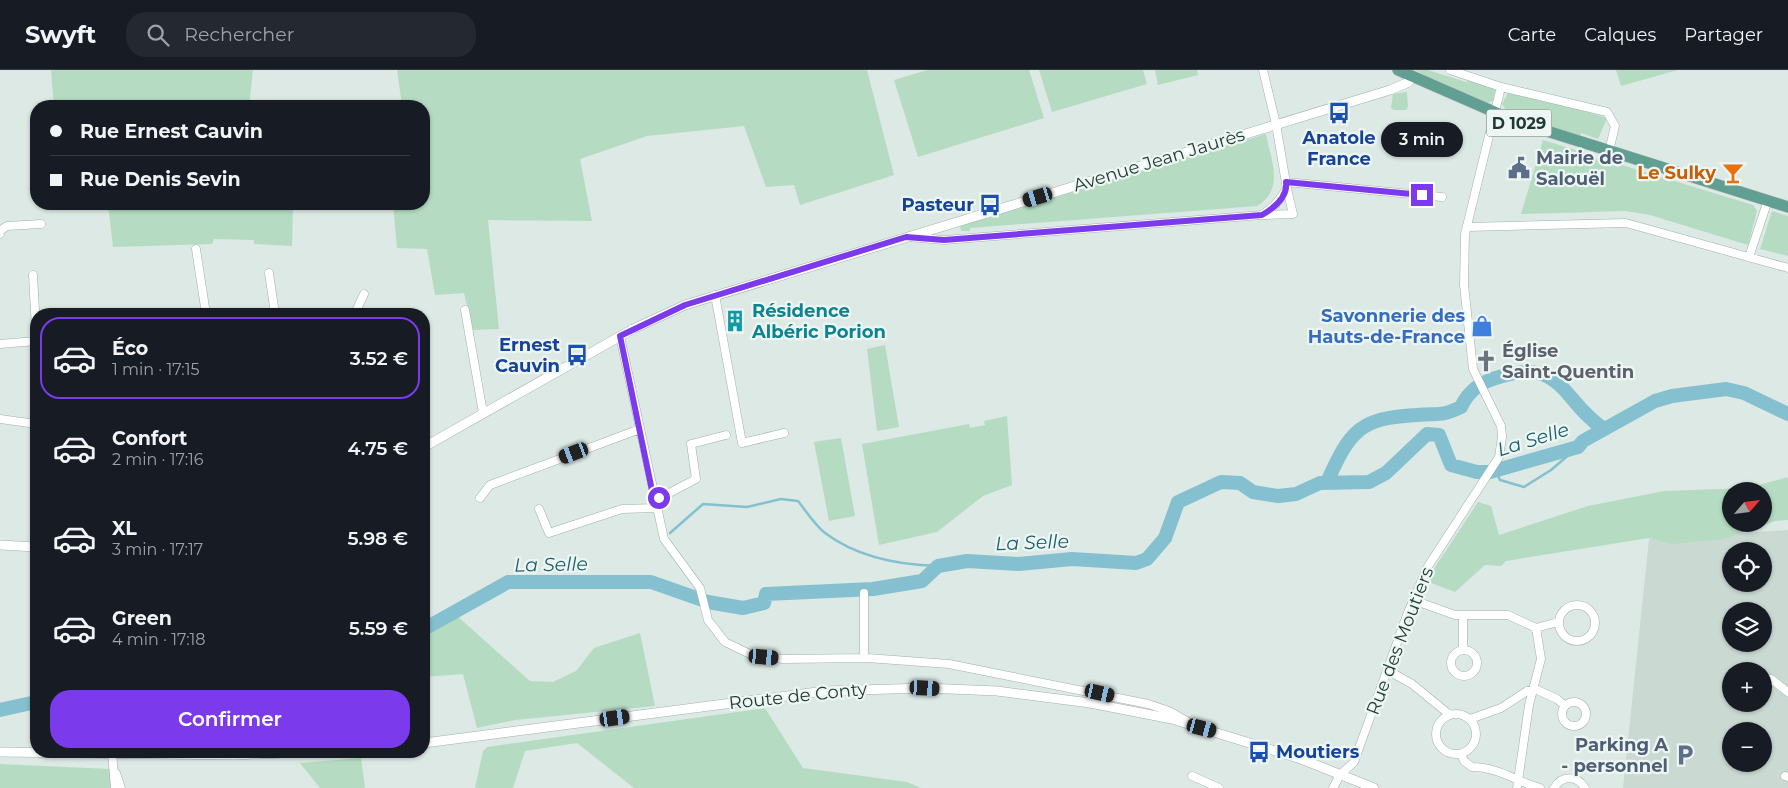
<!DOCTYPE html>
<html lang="fr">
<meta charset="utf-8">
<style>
:root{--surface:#171b24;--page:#242831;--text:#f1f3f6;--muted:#9ea1a6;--line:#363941;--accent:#7c3aed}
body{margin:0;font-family:Montserrat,sans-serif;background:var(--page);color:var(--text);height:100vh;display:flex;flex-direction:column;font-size:19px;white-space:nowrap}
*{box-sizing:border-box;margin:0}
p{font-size:16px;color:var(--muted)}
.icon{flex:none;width:28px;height:28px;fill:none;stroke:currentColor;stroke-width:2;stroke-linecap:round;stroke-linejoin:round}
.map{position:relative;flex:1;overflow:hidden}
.side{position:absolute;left:30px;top:238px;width:400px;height:450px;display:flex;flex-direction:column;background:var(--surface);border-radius:20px;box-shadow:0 1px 4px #0004}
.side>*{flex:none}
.top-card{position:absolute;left:30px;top:30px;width:400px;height:110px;border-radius:20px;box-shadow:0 1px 4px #0004;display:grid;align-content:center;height:110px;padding:0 20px;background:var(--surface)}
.needle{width:32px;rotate:62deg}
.controls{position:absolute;left:1722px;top:412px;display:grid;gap:10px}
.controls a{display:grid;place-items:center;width:50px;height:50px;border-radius:50%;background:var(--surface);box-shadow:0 1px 4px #0004;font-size:25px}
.end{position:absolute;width:22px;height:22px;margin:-11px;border:6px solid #7c3aed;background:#fff;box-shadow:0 0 0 2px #fff}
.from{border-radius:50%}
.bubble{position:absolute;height:35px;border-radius:18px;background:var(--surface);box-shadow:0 1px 4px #0004;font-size:16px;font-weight:600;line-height:35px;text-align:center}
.car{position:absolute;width:15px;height:30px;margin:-15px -8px;border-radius:6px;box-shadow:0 0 4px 1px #0007;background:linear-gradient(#222 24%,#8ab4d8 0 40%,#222 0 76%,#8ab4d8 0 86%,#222 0)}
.top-card b{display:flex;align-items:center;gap:18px;height:48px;font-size:19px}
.top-card b+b{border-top:1px solid var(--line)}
.top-card i{width:12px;height:12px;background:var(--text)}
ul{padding:9px 0 0;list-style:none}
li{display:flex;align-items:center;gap:15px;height:82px;margin:0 10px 8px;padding:0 10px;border:2px solid transparent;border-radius:20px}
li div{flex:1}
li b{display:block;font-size:19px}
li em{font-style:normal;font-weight:600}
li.selected{border-color:var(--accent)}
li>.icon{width:45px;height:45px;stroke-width:1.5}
.button{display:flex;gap:10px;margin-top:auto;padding:10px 20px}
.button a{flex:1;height:58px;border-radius:20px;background:var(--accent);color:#fff;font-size:20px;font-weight:600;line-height:58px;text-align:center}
header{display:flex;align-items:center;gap:30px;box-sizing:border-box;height:70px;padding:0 25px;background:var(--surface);border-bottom:1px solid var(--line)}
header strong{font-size:24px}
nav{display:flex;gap:28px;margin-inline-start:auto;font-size:18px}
.search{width:350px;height:45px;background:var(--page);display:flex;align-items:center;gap:12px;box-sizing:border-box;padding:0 18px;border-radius:20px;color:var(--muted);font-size:19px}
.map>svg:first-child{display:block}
</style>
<header>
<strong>Swyft</strong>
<div class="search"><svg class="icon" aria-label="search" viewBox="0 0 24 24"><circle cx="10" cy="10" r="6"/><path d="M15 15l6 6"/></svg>Rechercher</div>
<nav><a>Carte</a><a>Calques</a><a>Partager</a></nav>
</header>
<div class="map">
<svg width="1788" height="718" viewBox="0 0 1788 718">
<rect width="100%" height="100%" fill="#dde9e4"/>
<path fill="#cbd9d3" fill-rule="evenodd" d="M1788,460V718H1623L1649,469ZM1731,481H1764V514H1731ZM1731,541H1764V574H1731ZM1731,601H1764V634H1731ZM1731,661H1764V694H1731Z"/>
<path fill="#b5dbc2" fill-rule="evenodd" d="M51,0H253L249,36H54Z
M397,0H867L894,105L800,135L794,115L766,117L744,56L647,66L580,89L592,151L488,150L499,259L473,260L464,223L435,225L427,179L397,178L393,134H424V36H382V32L402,35Z
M927,0H1029L1044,48L918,87L894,10Z
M1039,0H1143L1147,14L1052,42Z
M1155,0H1197L1198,5L1158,15Z
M1415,0H1428L1466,12L1469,10L1492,15L1495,20L1493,31L1487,33L1441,14Z
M1616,0H1678L1621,16Z
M1509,21H1517L1607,48L1598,69L1581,63L1580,66L1508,43L1502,34Z
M1407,22L1408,37L1406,40H1394L1391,38L1393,24Z
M1266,64C1271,91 1285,119 1257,136L970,158V161H961L960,156Z
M1543,70L1595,86L1598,91L1618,97L1622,95L1753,135L1757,141L1748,175L1650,145L1625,141L1521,144Z
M108,134H293L292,176L254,174V170L214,169L212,174L113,177Z
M1772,141L1788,146V186L1760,179Z
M885,275L899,357L877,361L867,279Z
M1007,346L1012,415L983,426L937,462L879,475L862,374L969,354L970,358L985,355L984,351Z
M841,368L855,446L829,451L814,372Z
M1788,407V450L1775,451L1724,469L1672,474L1649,468L1506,491L1501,496L1485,495L1455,522L1426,511L1478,432L1491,436L1499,465L1588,436L1664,421L1747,418ZM1731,421H1764V454H1731Z
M456,545L530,611L553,612L576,601L594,578L640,563L655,636L515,650L477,658L463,604L424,607V563Z
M765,638L803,698L907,712L921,718H634L577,673L525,681L513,718H475L483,681L487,677Z
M361,688L365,718H320L300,693Z
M0,694L110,699L112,718H0Z"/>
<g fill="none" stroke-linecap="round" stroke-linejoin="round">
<path stroke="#84c0cf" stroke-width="2.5" d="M1496,401L1500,410L1524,417L1551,400L1578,377
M670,463L703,434L747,437L781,429L798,431C806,441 815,455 825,463C857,487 900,495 938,496"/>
<path stroke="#84c0cf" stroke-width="14" d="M1327,412C1350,361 1359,348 1417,345C1439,343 1440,347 1461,337C1469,320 1481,312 1499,307C1564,287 1561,331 1604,359
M424,559L508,512H651L708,532L743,538L764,533L766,524L873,519L922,511L938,496L967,491L1019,494L1072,489L1136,493L1147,489L1165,468L1178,432L1221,412L1240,413L1253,422L1278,426L1296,424L1320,413L1369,412L1386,403L1427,364L1439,365L1451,395L1477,402H1490L1578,377L1583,371L1655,331L1672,326L1726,319L1744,323L1788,344
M0,640L36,632"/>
<g stroke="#a0b0ab" stroke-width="9">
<path id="minor" d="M1450,0L1501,17L1607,42L1615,56L1609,81
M1286,112L1442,127
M1264,145L1293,144L1287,119
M1467,157L1626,153L1788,198
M0,164V161L7,156L41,154
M908,167L944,170L1262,145L1275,135L1287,119L1276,54L1263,0
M196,179L206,244
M1749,187L1768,130
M269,203L275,244
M33,205L36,259
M715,225L742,373L784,363
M465,240L483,343
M358,244L357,239L364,224
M620,266L664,469L700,518L708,550L725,572L754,586L784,589L867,588L949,594L1148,634L1169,641L1188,652
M0,274L36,271
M0,349L36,354
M480,428L490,415L640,359
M654,431L696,409L691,374L726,365
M539,439L549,463L622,439L655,438
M1413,530L1455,545H1508L1536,558L1541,589L1529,635L1517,718
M1559 553a18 18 0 1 1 36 0a18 18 0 1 1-36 0Z
M1463,546V580
M1536,558L1558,552
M1451 593a13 13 0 1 1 26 0a13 13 0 1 1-26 0Z
M864,588V523
M1387,600L1412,614L1450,645
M1764,608L1771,609L1788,622
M1562 644a12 12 0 1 1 24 0a12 12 0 1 1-24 0Z
M1436 664a20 20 0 1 1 40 0a20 20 0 1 1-40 0Z
M1470,649L1501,638L1527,621L1535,619L1557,629L1565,636
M112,683L115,718
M1461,684L1464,691L1472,697C1498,697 1515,711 1540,718
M116,703L121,718
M1192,706L1219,718
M1785,706L1788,707
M1333,718L1340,705L1354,692L1407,545L1427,498L1499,387L1502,367L1501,356L1473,299L1464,215L1465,164L1501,17
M1554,718C1562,705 1577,705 1585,718"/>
</g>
<g stroke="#a0b0ab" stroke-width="10">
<path id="tertiary" d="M424,377L633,259L685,235L1390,20L1409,12L1413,7
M0,475L36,477
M424,673L825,621L925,618L997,621L1090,633L1172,649L1301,689L1374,718
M0,682L234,685L329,681"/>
</g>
<g stroke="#bcc3c2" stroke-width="12">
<path id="primary" d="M1398,0L1515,51L1788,137"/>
</g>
<use href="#minor" stroke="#fff" stroke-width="8"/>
<use href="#tertiary" stroke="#fff" stroke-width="9"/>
<use href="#primary" stroke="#619f92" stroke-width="11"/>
</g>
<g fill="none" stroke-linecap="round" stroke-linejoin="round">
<path stroke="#7c3aed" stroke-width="6" d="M659,428L654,430L620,266L685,235L906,167L944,170L1262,145C1274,138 1288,127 1286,112L1422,125"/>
</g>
<defs>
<g id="bus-bare" transform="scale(1.725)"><path d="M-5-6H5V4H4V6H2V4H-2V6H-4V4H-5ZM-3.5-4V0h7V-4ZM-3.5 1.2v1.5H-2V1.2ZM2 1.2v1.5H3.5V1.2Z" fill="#1a4fb4" stroke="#edf6f2" stroke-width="2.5" paint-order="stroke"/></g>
<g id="civic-bare" transform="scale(1.725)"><path d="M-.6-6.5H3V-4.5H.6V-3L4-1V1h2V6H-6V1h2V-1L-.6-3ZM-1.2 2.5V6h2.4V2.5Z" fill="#5c6f8a" stroke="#edf6f2" stroke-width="2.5" paint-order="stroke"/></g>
<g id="bar-bare" transform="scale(1.725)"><path d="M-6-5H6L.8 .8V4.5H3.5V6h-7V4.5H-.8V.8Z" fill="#e8710a" stroke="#edf6f2" stroke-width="2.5" paint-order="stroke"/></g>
<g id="building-bare" transform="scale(1.725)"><path d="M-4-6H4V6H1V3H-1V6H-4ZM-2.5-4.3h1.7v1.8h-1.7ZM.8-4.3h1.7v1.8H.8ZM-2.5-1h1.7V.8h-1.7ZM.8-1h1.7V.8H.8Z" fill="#0f9aa8" stroke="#edf6f2" stroke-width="2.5" paint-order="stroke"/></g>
<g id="shop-bare" transform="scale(1.725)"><path d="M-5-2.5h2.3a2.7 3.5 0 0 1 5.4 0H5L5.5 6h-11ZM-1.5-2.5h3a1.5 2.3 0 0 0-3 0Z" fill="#3f7fe0" stroke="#edf6f2" stroke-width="2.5" paint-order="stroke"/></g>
<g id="church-bare" transform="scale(1.725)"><path d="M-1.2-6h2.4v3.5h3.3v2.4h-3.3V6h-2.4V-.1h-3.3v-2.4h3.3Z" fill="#6b7280" stroke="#edf6f2" stroke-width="2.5" paint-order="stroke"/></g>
<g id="parking-bare" transform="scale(1.725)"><path d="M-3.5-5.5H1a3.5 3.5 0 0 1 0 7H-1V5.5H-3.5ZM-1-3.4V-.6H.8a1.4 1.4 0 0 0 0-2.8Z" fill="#5c6f8a" stroke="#edf6f2" stroke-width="2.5" paint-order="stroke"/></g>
</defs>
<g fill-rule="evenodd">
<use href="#bus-bare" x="1339" y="43"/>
<use href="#civic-bare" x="1519" y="98"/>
<use href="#bar-bare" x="1733" y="103"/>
<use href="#bus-bare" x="990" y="135"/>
<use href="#building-bare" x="735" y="251"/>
<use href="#shop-bare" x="1482" y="256"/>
<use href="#bus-bare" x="577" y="285"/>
<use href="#church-bare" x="1486" y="291"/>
<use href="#bus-bare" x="1259" y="682"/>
<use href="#parking-bare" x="1685" y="685"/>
</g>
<g text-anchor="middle" stroke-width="4.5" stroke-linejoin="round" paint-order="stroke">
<rect fill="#edf6f2" stroke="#5d716c" stroke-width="1" x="1486.5" y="39.5" width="65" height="27" rx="4"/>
<g font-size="16" font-weight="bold" fill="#1f3833">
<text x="1519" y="59">D 1029</text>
</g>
<g font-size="18" font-weight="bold" fill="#164399" stroke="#edf6f2" text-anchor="end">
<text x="1339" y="74" text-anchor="middle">Anatole<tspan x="1339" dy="21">France</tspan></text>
<text x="974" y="141">Pasteur</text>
<text x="560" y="281">Ernest<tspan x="560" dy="21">Cauvin</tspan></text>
<text x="1276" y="688" text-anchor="start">Moutiers</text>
</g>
<g font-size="18" font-weight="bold" fill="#4e5e75" stroke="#edf6f2" text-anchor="start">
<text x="1536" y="94">Mairie de<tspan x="1536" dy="21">Salouël</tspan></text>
<text x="1668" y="681" text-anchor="end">Parking A<tspan x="1668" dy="21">- personnel</tspan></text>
</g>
<g font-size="18" fill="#1f3833" stroke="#edf6f2">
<text transform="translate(1159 90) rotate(-17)" y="6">Avenue Jean Jaurès</text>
<text transform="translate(1400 571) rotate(-69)" y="6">Rue des Moutiers</text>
<text transform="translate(798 626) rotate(-6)" y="6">Route de Conty</text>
</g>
<g font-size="18" font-weight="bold" fill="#c56008" stroke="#edf6f2" text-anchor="end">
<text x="1716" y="109">Le Sulky</text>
</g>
<g font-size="18" font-weight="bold" fill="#0d838f" stroke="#edf6f2" text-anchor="start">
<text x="752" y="247">Résidence<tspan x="752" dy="21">Albéric Porion</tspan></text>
</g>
<g font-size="18" font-weight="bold" fill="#366cbe" stroke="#edf6f2" text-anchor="end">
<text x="1465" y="252">Savonnerie des<tspan x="1465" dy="21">Hauts-de-France</tspan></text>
</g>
<g font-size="18" font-weight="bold" fill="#5b616d" stroke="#edf6f2" text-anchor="start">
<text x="1502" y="287">Église<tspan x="1502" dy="21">Saint-Quentin</tspan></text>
</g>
<g font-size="19" font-style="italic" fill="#1a6073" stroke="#edf6f2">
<text transform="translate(1533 369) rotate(-17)" y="7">La Selle</text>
<text transform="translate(1032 472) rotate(-2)" y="7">La Selle</text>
<text transform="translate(551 494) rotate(-1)" y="7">La Selle</text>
</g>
</g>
</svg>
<div class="controls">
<a><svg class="needle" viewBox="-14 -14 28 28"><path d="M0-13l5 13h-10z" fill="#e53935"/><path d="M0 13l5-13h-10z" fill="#9ea1a6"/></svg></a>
<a><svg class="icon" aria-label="locate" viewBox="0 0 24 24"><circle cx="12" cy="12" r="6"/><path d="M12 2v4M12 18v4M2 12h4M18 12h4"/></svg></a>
<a><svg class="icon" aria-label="layers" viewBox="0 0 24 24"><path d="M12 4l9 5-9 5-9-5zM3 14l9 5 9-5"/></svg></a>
<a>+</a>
<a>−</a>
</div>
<i class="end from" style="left:659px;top:428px"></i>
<i class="end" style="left:1422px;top:125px"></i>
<div class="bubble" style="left:1381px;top:52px;width:82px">3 min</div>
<i class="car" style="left:1038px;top:127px;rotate:253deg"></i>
<i class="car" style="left:574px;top:383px;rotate:249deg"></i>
<i class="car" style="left:764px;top:587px;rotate:95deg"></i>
<i class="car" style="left:925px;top:618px;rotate:93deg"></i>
<i class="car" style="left:1100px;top:623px;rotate:103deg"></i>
<i class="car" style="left:615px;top:648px;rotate:82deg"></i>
<i class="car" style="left:1202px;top:658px;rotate:105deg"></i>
<div class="top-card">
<b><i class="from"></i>Rue Ernest Cauvin</b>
<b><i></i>Rue Denis Sevin</b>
</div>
<section class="side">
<ul>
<li class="selected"><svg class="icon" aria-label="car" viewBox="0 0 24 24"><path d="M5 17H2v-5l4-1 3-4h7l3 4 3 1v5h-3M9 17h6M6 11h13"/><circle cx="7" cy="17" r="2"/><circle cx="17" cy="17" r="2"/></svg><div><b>Éco</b><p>1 min · 17:15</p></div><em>3.52 €</em></li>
<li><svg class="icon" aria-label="car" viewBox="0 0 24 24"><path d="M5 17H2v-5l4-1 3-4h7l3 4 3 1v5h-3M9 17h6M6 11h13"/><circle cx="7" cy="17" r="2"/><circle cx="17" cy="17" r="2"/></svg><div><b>Confort</b><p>2 min · 17:16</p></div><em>4.75 €</em></li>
<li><svg class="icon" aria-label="car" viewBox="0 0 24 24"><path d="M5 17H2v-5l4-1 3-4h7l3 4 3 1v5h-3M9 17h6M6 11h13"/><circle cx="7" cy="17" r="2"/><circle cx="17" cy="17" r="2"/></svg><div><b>XL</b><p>3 min · 17:17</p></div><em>5.98 €</em></li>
<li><svg class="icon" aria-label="car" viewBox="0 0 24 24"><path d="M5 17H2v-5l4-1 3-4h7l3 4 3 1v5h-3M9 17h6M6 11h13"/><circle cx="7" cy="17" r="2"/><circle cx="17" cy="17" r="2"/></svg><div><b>Green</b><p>4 min · 17:18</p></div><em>5.59 €</em></li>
</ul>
<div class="button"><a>Confirmer</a></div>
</section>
</div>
